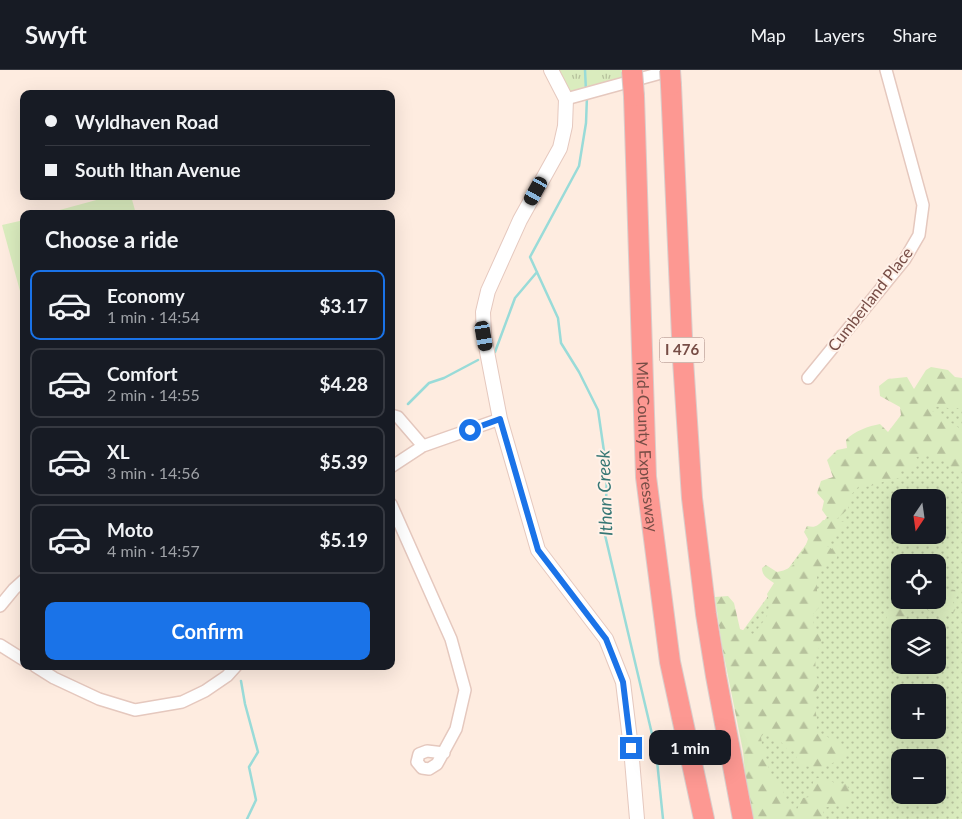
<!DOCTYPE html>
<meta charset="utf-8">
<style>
:root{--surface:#171b24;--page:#242831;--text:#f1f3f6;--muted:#9ea1a6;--line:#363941;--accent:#1a73e8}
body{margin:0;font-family:Lato,sans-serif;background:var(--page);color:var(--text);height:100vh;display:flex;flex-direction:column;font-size:19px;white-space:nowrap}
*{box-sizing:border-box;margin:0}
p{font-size:16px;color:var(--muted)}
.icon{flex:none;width:28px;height:28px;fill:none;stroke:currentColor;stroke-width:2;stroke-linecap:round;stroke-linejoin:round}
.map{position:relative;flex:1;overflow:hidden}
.sheet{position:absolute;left:20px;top:140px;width:375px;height:460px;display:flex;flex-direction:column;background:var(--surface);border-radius:10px;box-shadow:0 5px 20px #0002}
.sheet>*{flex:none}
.hud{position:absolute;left:20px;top:20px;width:375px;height:110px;border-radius:10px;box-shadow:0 5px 20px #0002;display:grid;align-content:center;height:110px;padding:0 25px;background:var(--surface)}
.needle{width:32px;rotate:193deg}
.controls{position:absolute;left:891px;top:419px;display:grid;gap:10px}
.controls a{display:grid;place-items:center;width:55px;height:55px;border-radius:10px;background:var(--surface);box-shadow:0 5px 20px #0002;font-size:25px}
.end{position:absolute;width:22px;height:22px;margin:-11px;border:6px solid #1a73e8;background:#fff;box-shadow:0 0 0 2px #fff}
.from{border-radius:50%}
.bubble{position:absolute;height:35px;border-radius:10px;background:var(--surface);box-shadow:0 5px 20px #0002;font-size:16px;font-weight:700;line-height:35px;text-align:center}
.car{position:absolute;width:15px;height:30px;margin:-15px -8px;border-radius:6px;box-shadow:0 0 4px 1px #0007;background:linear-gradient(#222 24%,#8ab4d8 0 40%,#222 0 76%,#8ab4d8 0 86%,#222 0)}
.hud b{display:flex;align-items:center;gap:18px;height:48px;font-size:19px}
.hud b+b{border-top:1px solid var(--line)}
.hud i{width:12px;height:12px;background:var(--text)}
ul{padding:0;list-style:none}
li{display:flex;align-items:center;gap:15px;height:70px;margin:0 10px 8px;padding:0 15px;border:2px solid var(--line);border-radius:10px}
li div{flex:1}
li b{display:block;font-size:19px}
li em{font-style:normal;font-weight:700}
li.on{border-color:var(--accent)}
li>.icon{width:45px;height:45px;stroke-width:1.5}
h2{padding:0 25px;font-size:22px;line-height:60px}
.cta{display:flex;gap:10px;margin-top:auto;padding:10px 25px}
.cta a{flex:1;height:58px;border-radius:10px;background:var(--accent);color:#fff;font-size:20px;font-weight:700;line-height:58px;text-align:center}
header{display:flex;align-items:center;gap:30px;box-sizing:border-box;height:70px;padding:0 25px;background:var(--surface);border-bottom:1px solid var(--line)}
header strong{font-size:24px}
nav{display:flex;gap:28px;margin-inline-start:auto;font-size:18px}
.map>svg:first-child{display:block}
</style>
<header>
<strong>Swyft</strong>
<nav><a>Map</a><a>Layers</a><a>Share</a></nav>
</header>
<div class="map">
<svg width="962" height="749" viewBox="0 0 962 749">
<defs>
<pattern id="grass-dots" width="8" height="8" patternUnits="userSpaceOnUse" patternTransform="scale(1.25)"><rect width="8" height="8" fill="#daecbe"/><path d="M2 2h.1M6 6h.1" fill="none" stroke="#b6c19c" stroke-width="1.8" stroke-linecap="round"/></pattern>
<pattern id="forest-firs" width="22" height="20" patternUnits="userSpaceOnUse" patternTransform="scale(1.25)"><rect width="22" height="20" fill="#daecbe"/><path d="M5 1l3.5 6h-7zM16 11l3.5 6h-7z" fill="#b6c19c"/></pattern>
<pattern id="park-tufts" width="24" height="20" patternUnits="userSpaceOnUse" patternTransform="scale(1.25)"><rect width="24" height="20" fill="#daecbe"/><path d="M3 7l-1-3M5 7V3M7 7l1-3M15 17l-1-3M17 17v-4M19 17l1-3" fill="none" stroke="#b6c19c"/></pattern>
</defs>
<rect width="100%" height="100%" fill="#feece0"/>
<path fill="url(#grass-dots)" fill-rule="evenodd" d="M923,322L962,325V749H765L725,585L810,469ZM900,428H938V465H900ZM900,492H938V530H900ZM900,558H938V595H900ZM900,622H938V660H900ZM900,688H938V725H900Z"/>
<path fill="url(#forest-firs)" d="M931,297L948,300L955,307L962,308V338H948L931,336L930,340L940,345L962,360V401L954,400L949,395L948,389L933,391L930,384L916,387L919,391V395L915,397L911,395L910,399L908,401L902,398L899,408C886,409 877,416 864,417L860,415L850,426L848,439L837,449L827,447L822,440L824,431L817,423L821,411L833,407L827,390L837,380L847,378L846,370C854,361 869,356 880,354L888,362L901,345L900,337L880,326L879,316L888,309L907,307L914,319L926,300Z
M823,450L844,452L847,457C835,461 832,466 827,476L832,479L835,473L845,476L844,481L839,480L836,490L831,489L830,494H826L817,500V521L822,534L813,544L814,559L821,561V574L815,585L816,606L821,614C806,633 821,641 816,662C825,664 835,672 844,677V684L839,690L818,700L814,698L811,693L808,697L806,694L801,697L795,695L798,679L788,680L781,672L765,662L761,667L762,675L767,685L763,687L770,700L771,709L783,716L784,725L795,743L803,728L809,727L814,709C823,706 831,710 837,715L846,713L850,722L849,737L842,734L823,738L824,749H753L748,738L743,681L722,576L715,527L728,526L734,533L740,559L753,564C764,552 773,541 767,524L774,513C768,509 762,506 762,498L766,495L777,502C796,499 802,486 808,469L804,462L807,456C815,458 818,456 823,450Z
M938,500L943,514L941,525L948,519L955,520L957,526L953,533L956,538L954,542H950L946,546L937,545L935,540L929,541L919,534L901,553L892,554L887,550L886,540L892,538V532L895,526L900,527V530H938Z"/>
<path fill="url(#park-tufts)" d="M551,0H632L634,17L566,29Z"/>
<path fill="#daecbe" d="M111,126H131L136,144H45Z
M24,150V232H23L2,155Z"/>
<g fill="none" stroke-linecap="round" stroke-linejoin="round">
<path stroke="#99dbd8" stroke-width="2.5" d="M585,0L586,21
M587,26L586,53L579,96L530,187L558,248L561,273L579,302L598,340L607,402L605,465L656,681L663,749
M495,282L515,228L537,202
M408,334L429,313L444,308L478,290
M241,611L245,634L258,682L249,697L256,730L247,749"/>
<g stroke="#e5c8be" stroke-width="14">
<path id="minor" d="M566,29L672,0
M808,308L905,189L919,165L923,135L886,0
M391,345L398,347L423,376
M391,397L423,376L500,349
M391,434L451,569L465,620L456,659L437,694L429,699L422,698L417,692L419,684L427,681L444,683
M0,536L14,519L24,510
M0,575L24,590
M35,596L54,608L99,629L135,640L182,632L205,621L227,606L236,596"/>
</g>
<g stroke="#e5c8be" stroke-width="16">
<path id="tertiary" d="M551,0L566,29L565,56L560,78L520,150L488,221L483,242L484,266L500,349L538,480L606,569L623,612L631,678L637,749"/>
</g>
<g stroke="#d9cdcb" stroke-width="22">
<g id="motorway">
<path d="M671,15L683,290L692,428L706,544L716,606L743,749"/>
<path id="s1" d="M634,26L646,407L670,592L704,749"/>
</g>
</g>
<use href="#minor" stroke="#fff" stroke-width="11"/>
<use href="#tertiary" stroke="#fff" stroke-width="14"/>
<use href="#motorway" stroke="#fd9892" stroke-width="20"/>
<g stroke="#d9cdcb" stroke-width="22" stroke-linecap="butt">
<path id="motorway-bridge" d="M670,0L671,15
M632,1L634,26"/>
</g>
<use href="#motorway-bridge" stroke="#fd9892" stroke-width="20"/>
</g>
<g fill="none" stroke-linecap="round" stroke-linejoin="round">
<path stroke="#1a73e8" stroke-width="6" d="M470,360L500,349L538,480L606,569L623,612L631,678"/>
</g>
<g text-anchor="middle" stroke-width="4" stroke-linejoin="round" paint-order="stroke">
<rect fill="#fff1e8" stroke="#a07e77" stroke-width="1" x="659.5" y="267.5" width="45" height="25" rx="4"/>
<g font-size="15" font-weight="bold" fill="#774d46">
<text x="682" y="285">I 476</text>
</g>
<g font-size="16" fill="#774d46" stroke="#fff1e8">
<text transform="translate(870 229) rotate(-52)" y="6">Cumberland Place</text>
<text dy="6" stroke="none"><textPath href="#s1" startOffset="351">Mid-County Expressway</textPath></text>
</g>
<g font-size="18" font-style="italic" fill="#357674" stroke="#fff1e8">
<text transform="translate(605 423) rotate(-92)" y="6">Ithan Creek</text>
</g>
</g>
</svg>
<div class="controls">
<a><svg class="needle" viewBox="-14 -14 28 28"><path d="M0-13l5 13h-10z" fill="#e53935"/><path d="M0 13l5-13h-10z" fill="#9ea1a6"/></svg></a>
<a><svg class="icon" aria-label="locate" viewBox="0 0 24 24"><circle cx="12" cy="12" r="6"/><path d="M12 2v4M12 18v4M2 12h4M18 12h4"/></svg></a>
<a><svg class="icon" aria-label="layers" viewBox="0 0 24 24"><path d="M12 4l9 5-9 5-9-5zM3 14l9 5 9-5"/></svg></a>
<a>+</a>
<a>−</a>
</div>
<i class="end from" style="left:470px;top:360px"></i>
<i class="end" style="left:631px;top:678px"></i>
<div class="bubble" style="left:649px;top:660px;width:82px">1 min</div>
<i class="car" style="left:536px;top:121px;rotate:209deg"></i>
<i class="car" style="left:484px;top:266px;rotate:170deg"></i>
<div class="hud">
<b><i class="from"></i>Wyldhaven Road</b>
<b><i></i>South Ithan Avenue</b>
</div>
<section class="sheet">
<h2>Choose a ride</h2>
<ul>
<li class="on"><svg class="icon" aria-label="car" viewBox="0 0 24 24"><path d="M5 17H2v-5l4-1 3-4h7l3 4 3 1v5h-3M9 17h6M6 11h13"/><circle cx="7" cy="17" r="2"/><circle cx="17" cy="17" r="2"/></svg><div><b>Economy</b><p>1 min · 14:54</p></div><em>$3.17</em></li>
<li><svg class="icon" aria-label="car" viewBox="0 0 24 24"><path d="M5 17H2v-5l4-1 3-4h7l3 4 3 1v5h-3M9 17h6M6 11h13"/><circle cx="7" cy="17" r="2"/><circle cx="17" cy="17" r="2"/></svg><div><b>Comfort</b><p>2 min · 14:55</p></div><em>$4.28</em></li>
<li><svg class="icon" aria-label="car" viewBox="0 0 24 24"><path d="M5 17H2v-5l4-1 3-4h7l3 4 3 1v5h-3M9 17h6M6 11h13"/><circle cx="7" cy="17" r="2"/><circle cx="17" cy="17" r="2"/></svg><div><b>XL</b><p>3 min · 14:56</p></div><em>$5.39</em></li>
<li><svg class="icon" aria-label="car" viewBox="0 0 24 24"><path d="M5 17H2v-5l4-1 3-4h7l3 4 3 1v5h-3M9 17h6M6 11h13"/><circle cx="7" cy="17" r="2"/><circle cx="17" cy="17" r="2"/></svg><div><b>Moto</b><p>4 min · 14:57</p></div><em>$5.19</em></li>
</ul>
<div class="cta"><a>Confirm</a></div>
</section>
</div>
